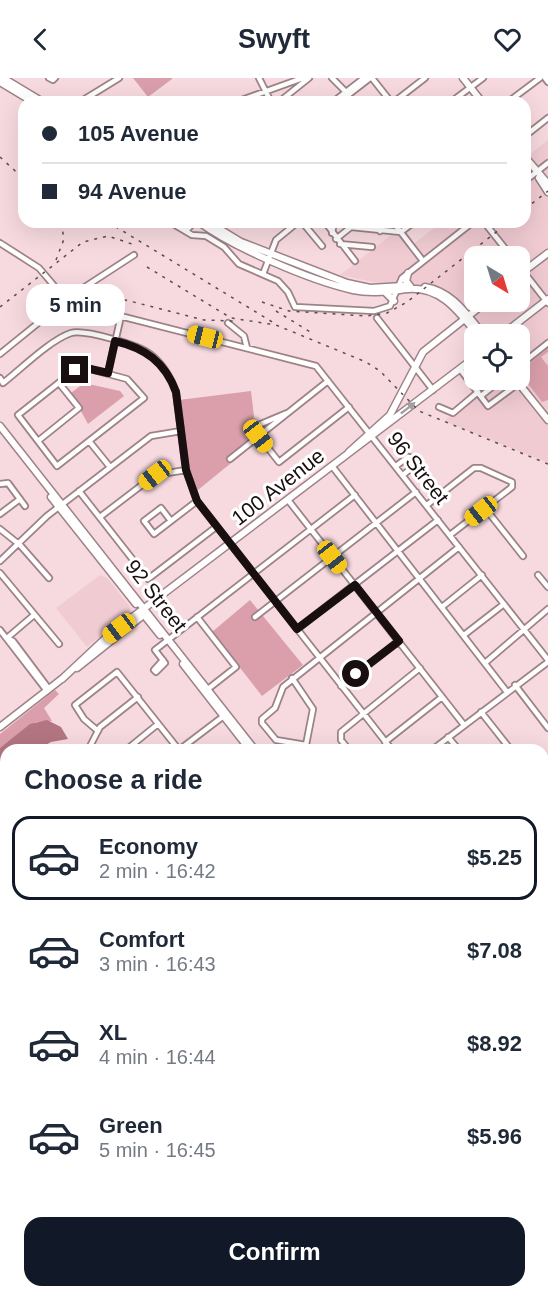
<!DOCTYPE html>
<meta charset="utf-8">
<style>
:root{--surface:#fff;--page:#f2f2f3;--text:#1f2937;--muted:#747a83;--line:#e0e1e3;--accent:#111827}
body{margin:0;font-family:Arial,sans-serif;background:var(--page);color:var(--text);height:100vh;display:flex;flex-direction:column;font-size:22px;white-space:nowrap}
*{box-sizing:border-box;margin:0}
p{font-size:20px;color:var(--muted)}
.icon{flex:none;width:33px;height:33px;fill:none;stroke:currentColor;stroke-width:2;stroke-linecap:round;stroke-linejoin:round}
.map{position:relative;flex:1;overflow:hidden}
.sheet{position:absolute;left:0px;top:666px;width:549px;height:554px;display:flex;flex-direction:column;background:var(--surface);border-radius:18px 18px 0 0;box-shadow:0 6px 24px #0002}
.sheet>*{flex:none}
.banner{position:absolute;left:18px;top:18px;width:513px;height:132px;border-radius:18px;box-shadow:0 6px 24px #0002;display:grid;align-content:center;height:132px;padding:0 24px;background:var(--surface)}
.needle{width:39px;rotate:142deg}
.buttons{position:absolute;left:464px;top:168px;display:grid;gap:12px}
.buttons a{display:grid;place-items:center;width:66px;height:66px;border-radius:12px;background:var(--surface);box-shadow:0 6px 24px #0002;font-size:30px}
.end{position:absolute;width:27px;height:27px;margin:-14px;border:8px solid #190f11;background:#fff;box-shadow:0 0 0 3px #fff}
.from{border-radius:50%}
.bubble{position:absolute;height:42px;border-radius:18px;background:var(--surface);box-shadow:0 6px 24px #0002;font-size:20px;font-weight:700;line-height:42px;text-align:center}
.car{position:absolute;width:18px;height:36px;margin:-18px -9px;border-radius:8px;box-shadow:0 0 4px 2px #0007;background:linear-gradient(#f5c518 24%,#345 0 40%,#f5c518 0 76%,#345 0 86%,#f5c518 0)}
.banner b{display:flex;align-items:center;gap:21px;height:57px;font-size:22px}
.banner b+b{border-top:2px solid var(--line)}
.banner i{width:15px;height:15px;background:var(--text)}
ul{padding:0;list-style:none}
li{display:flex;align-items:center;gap:18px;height:84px;margin:0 12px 9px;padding:0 12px;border:3px solid transparent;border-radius:18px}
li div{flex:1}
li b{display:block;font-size:22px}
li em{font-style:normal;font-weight:700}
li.current{border-color:var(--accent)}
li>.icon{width:54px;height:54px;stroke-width:1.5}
h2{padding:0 24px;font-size:27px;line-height:72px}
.action{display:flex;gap:12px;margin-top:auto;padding:12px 24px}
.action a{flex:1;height:69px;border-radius:18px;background:var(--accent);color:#fff;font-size:24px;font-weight:700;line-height:69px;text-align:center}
header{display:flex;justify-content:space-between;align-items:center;height:78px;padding:0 24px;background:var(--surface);font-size:27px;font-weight:700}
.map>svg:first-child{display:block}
</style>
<header><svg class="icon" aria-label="back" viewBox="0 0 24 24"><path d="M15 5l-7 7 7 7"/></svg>Swyft<svg class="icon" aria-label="heart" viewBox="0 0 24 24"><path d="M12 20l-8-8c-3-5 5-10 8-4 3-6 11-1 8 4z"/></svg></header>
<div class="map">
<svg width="548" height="1219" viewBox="0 0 548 1219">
<rect width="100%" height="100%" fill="#f7dadf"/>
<path fill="#f0cbd2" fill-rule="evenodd" d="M548,62V385L444,343L478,314L460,291L474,279V302H519V256H477L464,240L426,209H397L340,197L395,154L412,167L442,144H525V80ZM474,178H519V224H474Z
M100,497L107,500L130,529V535L87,569L56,530Z
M543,803L548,809V925L543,918V853L545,851L543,848Z"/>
<path fill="#da9fab" d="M133,0H172V1L148,19Z
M548,270V274L541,279L548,288V322L542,324L519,294Z
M84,305L120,313L124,318L88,346L71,315Z
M251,313L257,364L193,416L184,391L179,322Z
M250,522L303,587L262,618L212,554Z
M55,612L59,616L44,630L52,643L36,644L0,670V656Z
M548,963V1044L543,1042V967Z
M6,1075V1214H94V1219H0V1078Z"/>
<path fill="#b37582" d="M47,642L61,649L68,661L51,664L37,672H6V723L0,729V670L30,646Z
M548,1100V1199L543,1175V1109Z"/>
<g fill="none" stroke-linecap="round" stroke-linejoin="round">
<g stroke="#9d8287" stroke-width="8">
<path id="minor" d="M49,0L53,2L55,0
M259,0L271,24
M332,0L347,15
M372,0L391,24
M545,0L548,4
M80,24L119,0
M236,24L303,0
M279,24L309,0
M333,24L364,0
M339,24L370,0
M394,24L425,0
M451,24L483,0
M508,24L540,0
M525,58L548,40
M525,103L548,85
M170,144L192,157L206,158L224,169L239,186L278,203L288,214L295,229L374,233L390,228L402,200L473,144
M302,144L322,168
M325,144L355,183
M372,144L380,153
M393,144L423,183
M484,144L511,178
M351,149L401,154
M186,153L194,144
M401,154L414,144
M332,155L334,144
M336,161L351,149V144
M0,165L39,190L67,223L73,226L316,288L548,582
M340,166L372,169
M519,188L548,225
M263,196L276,162L298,144
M377,240L433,312
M228,245L244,258L247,270
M0,276L74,216L134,177
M519,288L548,265
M86,290L127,301L144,320L57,388L18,337L75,292Z
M460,291L488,328L519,305
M108,295L121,238
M0,300L3,305C21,291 50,262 71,255C84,251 139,267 150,276C162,285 171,300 176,314L186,392L197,423L392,672
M481,318L501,302
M439,329L453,335L478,314
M287,335L256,348L257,356L279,384L349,329
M38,363L79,330L59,305
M89,363L110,389
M230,381L328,303
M332,388L507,614
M396,388L408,379L414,380L415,387L403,397
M0,406L8,405L25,428
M79,413L148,501L216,449
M288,422L464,647
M427,427L474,390H481L512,404V409L450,457
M485,430L523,478
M0,436L20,421
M100,439L155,397L186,392
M171,443L161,430L144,443L154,456L197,423
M0,451L20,467L49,500
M0,483L47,438L151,358L181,353
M0,495L59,566
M538,497L548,509
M442,529L482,497
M197,539L236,589L208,611
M255,539L416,414
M297,551L438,442
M0,552L47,613
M464,557L504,526
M7,560L13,563L49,611
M7,560L34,537
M163,582L154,592L156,594L165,585L155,572L355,417
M485,585L548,531
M292,600L313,631L305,672
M515,607L548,650
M341,608L399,563
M481,634L511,672
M98,653L84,641L75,627L117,594L179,672
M448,659L459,672
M385,664L442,619
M306,667L276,662L262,645V641L275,630L283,609L459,469
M88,672L100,649L138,619
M126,672L158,646
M179,672L225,637
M349,672L341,662V654L420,590
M432,672L548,584
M543,713L548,719
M543,739L548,735
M543,783L548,779
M0,833L6,834
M0,904L6,902
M0,950L6,961
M0,1003L6,998
M543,1071L548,1073
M543,1078L548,1079
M346,1214L351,1219
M421,1214L423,1217L425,1214
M292,1219L293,1214
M389,1219L401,1214
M493,1219L504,1214"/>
</g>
<g stroke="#9d8287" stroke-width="9">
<path id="major" d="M3,0L43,24
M463,0L482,24
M0,4L33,24
M525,79L548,106
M539,100L548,114
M199,144C235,170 309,202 353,212C372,216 389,213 408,211C441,208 459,234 477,256
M208,144L241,164L347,205L370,210L403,208
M408,195L406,203L410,208
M519,197L548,175
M425,209C453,214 466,236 483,256
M385,214L394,223
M503,256L548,221
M516,302L548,342
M0,348L255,672
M349,374L390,337L423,274L486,224
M51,419L136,526
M144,537L160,557
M183,586L250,672
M77,590L146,535
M62,601L109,557L474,280
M0,649L63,600
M543,953L548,949
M543,958L548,955"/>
</g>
<use href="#minor" stroke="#fff" stroke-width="4.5"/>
<use href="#major" stroke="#fff" stroke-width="6"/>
<path stroke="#5c4d4f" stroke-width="1.5" stroke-dasharray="3 6" stroke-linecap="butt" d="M0,79L24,101
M525,131L548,113
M108,144L274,245
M56,182L64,161L61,144
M147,189L231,240L276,247L366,284L380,293L419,333L548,386
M98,215L204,242L233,243
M262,224L289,233L366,238L387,235L407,224L509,144
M0,229L83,164L108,158L135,167
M276,233L312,255"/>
</g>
<defs><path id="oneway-solid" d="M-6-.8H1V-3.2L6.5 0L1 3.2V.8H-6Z" transform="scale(1.5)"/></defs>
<use fill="#a39fa0" href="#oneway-solid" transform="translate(408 330) rotate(-38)"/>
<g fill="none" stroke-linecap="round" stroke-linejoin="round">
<path stroke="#190f11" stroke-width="8" d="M75,292L86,290L108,295L115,263C145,270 165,284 176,314L186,392L197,423L297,551L355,507L399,563L356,596"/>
</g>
<g text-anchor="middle" stroke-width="6" stroke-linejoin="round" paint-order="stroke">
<g font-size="21" fill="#190f11" stroke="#fff">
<text transform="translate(418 390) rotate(52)" y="7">96 Street</text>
<text transform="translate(278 409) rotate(-38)" y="7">100 Avenue</text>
<text transform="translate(156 518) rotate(52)" y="7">92 Street</text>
</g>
</g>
</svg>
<div class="buttons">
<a><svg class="needle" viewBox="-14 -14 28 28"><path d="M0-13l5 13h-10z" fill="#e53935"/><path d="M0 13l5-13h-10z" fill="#747a83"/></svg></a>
<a><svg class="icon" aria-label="locate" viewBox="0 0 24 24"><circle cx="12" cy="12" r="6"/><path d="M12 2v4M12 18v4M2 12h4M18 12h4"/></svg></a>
</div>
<i class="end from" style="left:356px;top:596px"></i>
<i class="end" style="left:75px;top:292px"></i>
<div class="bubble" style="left:26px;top:206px;width:99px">5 min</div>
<i class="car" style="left:205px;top:259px;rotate:284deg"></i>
<i class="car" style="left:258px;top:358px;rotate:142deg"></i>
<i class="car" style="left:155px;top:397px;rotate:232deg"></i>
<i class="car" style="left:481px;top:433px;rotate:232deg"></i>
<i class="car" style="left:332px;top:479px;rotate:142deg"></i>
<i class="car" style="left:119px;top:550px;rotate:233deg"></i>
<div class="banner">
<b><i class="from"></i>105 Avenue</b>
<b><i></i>94 Avenue</b>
</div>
<section class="sheet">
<h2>Choose a ride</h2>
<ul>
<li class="current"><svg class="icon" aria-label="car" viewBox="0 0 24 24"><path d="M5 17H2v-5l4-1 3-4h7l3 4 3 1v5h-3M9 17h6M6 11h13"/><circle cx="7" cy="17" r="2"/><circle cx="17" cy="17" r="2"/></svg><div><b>Economy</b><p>2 min · 16:42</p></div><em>$5.25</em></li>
<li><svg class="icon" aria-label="car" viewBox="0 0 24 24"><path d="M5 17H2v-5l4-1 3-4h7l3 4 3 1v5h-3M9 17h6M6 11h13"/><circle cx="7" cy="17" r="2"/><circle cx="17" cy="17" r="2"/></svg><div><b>Comfort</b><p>3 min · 16:43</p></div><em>$7.08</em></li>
<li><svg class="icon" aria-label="car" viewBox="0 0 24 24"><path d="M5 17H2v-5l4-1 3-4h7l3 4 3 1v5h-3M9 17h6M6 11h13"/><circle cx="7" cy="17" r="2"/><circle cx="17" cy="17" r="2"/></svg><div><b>XL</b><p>4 min · 16:44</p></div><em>$8.92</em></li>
<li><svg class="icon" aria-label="car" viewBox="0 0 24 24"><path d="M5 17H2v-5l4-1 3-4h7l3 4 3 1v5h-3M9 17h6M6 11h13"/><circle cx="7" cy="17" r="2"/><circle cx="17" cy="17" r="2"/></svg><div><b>Green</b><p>5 min · 16:45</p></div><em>$5.96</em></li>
</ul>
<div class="action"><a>Confirm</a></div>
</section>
</div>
